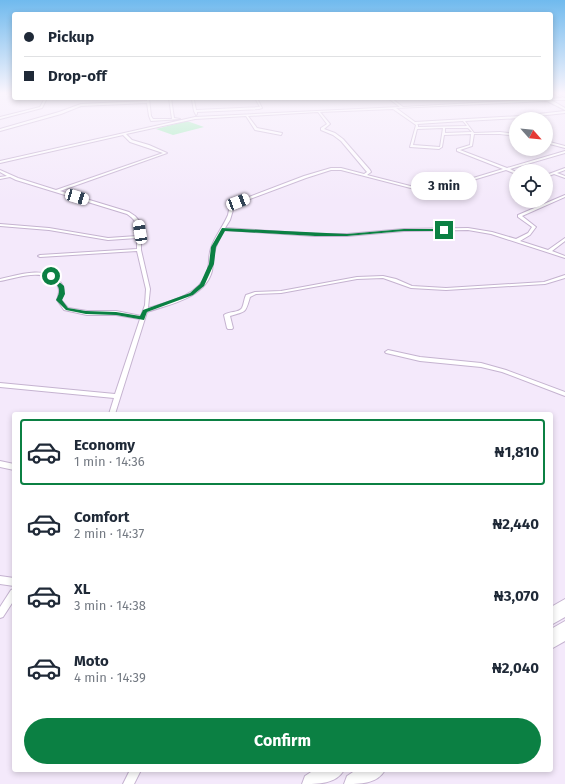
<!DOCTYPE html>
<meta charset="utf-8">
<style>
:root{--surface:#fff;--page:#f6f6f7;--text:#1f2937;--muted:#747a83;--line:#e0e1e3;--accent:#0b8043}
body{margin:0;font-family:"Fira Sans",sans-serif;background:var(--page);color:var(--text);height:100vh;display:flex;flex-direction:column;font-size:15px;white-space:nowrap}
*{box-sizing:border-box;margin:0}
p{font-size:13px;color:var(--muted)}
.icon{flex:none;width:22px;height:22px;fill:none;stroke:currentColor;stroke-width:2;stroke-linecap:round;stroke-linejoin:round}
.map{position:relative;flex:1;overflow:hidden}
.panel{position:absolute;left:12px;top:412px;width:541px;height:360px;display:flex;flex-direction:column;background:var(--surface);border-radius:4px;box-shadow:0 2px 6px #0003}
.panel>*{flex:none}
.banner{position:absolute;left:12px;top:12px;width:541px;height:88px;border-radius:4px;box-shadow:0 2px 6px #0003;display:grid;align-content:center;height:88px;padding:0 12px;background:var(--surface)}
.needle{width:26px;rotate:117deg}
.fabs{position:absolute;left:509px;top:112px;display:grid;gap:8px}
.fabs a{display:grid;place-items:center;width:44px;height:44px;border-radius:50%;background:var(--surface);box-shadow:0 2px 6px #0003;font-size:20px}
.end{position:absolute;width:18px;height:18px;margin:-9px;border:5px solid #0b8043;background:#fff;box-shadow:0 0 0 2px #fff}
.from{border-radius:50%}
.bubble{position:absolute;height:28px;border-radius:14px;background:var(--surface);box-shadow:0 2px 6px #0003;font-size:13px;font-weight:700;line-height:28px;text-align:center}
.car{position:absolute;width:12px;height:24px;margin:-12px -6px;border-radius:5px;box-shadow:0 0 3px 1px #0007;background:linear-gradient(#fff 24%,#345 0 40%,#fff 0 76%,#345 0 86%,#fff 0)}
.banner b{display:flex;align-items:center;gap:14px;height:38px;font-size:15px}
.banner b+b{border-top:1px solid var(--line)}
.banner i{width:10px;height:10px;background:var(--text)}
ul{padding:7px 0 0;list-style:none}
li{display:flex;align-items:center;gap:12px;height:66px;margin:0 8px 6px;padding:0 4px;border:2px solid transparent;border-radius:4px}
li div{flex:1}
li b{display:block;font-size:15px}
li em{font-style:normal;font-weight:700}
li.selected{border-color:var(--accent)}
li>.icon{width:36px;height:36px;stroke-width:1.5}
.cta{display:flex;gap:8px;margin-top:auto;padding:8px 12px}
.cta a{flex:1;height:46px;border-radius:24px;background:var(--accent);color:#fff;font-size:16px;font-weight:700;line-height:46px;text-align:center}
.map>svg:first-child{display:block}
</style>
<div class="map">
<svg width="565" height="784" viewBox="0 0 565 784">
<rect width="100%" height="100%" fill="#f4e9fb"/>
<path fill="#9aeeb4" d="M187,121L204,127L173,135L156,129Z"/>
<g fill="none" stroke-linecap="round" stroke-linejoin="round">
<g stroke="#c5b3d0" stroke-width="2">
<path id="street" d="M551,93H553L565,98V100H551L565,108V110L547,101L396,108L415,122L520,116L565,111V113L520,118L465,121L474,133L500,132L516,134V136L500,134H474L472,146L460,150L507,168L565,151V153L510,169L516,172V174L506,170L430,193L341,170H331L306,178L231,206L233,210L230,220L225,228L315,234H347L404,229L468,228L492,232L516,239L528,233L532,227L518,217V215L565,195V197L522,216L536,227L530,235L520,241L548,250L565,238V241L552,251L565,256V258L491,234L468,230L404,231L347,236H315L224,230C220,237 216,245 214,253C213,259 213,265 212,271C205,298 170,304 147,312L115,414H109L114,398L0,387V383L115,394L140,319L116,315H87L64,310L57,300C59,294 61,288 55,282C42,268 17,278 0,281V279C18,275 43,266 58,280C65,286 65,292 61,300L68,308L87,311H116L141,316L145,305L146,289L137,251L40,257L38,256L40,255L137,249V238L108,240L49,230L0,226V224L49,228L108,238L137,236C137,224 137,221 127,214L16,180L10,177L0,179V177L7,176L0,172V170L18,178L56,190L163,153L130,142L123,135L0,163V161L195,117L400,107L388,98H391L403,107L563,98ZM393,109L416,125L410,147L439,149L442,147L444,135L471,134L470,145L457,149V151L503,169L430,191L367,175L371,172L370,170L343,139L335,133L324,129L330,124L320,112ZM318,112L327,124L321,128V130L333,135L341,141L367,172L364,174L341,168H331L304,176L228,205L229,210L228,215C223,227 215,236 211,248C208,256 210,265 207,273C198,296 169,302 148,308L150,289L141,250V223L135,216L129,212L60,191L167,153L149,145L132,140L126,134L195,119L246,116L255,130L281,135L282,133L257,128L248,116ZM463,121L467,126L418,127V125L417,124ZM443,128L440,147L413,145L417,129ZM445,128H468L472,132L445,133Z
M45,98H47L42,108L0,119V117L40,107Z
M147,98H149L151,116L153,119H172L169,98H171L174,118L180,119L151,121L149,116L147,103L81,106L61,114L0,131V129L59,112L81,104L147,101Z
M255,98H257L262,108L259,109L197,112V114L196,115L194,111L192,100H194L196,110L259,107H260Z
M546,141L565,146V148L546,143Z
M565,168V170L557,173L565,176V178L554,174L546,177V175Z
M565,275V278L545,284L446,290L411,288L383,278L357,279L281,293L256,294L250,297C245,314 246,311 230,316L233,328L232,329H228L227,328L224,315C229,311 239,313 242,308C244,304 244,299 246,295L255,292L281,291L357,277L383,276L396,279L412,286L446,288L544,282Z
M388,350L420,357L481,363L506,370L565,392V396L502,372L481,367L420,361L386,353L385,352Z
M0,461L14,464V470L0,467Z
M0,576L14,578V586L0,584Z
M14,589V600L3,617L0,618V607L11,590Z
M130,770H141L134,784H123Z"/>
</g>
<g stroke="#c5b3d0" stroke-width="2">
<path id="highway" d="M565,599V617L551,625V607Z
M565,621V641L551,649V629Z
M314,770H344C336,784 319,784 302,784L305,776Z
M356,770H385C377,784 361,784 344,784L347,776Z"/>
</g>
<use href="#street" fill="#fff" fill-rule="evenodd"/>
<use href="#highway" fill="#fff" fill-rule="evenodd"/>
</g>
<linearGradient id="sky" x2="0" y2="1"><stop stop-color="#70baee"/><stop offset="0.46" stop-color="#faf5fd"/><stop offset="1" stop-color="#faf5fd" stop-opacity="0"/></linearGradient>
<rect width="565" height="202" fill="url(#sky)"/>
<path fill="#0b8043" d="M222,228L347,234L404,229H444L447,230L444,231H404L347,236H315L225,231L216,247L214,264L204,286L193,295L147,312L144,320L116,315L86,314L66,310L56,300C63,287 57,286 49,276L51,275L64,286L65,294L62,300L68,308L86,311L116,312L140,316L143,310L190,293L200,284L209,264L211,247Z"/>
</svg>
<div class="fabs">
<a><svg class="needle" viewBox="-14 -14 28 28"><path d="M0-13l5 13h-10z" fill="#e53935"/><path d="M0 13l5-13h-10z" fill="#747a83"/></svg></a>
<a><svg class="icon" aria-label="locate" viewBox="0 0 24 24"><circle cx="12" cy="12" r="6"/><path d="M12 2v4M12 18v4M2 12h4M18 12h4"/></svg></a>
</div>
<i class="end from" style="left:51px;top:276px"></i>
<i class="end" style="left:444px;top:230px"></i>
<div class="bubble" style="left:411px;top:172px;width:66px">3 min</div>
<i class="car" style="left:77px;top:197px;rotate:107deg"></i>
<i class="car" style="left:238px;top:202px;rotate:69deg"></i>
<i class="car" style="left:140px;top:232px;rotate:351deg"></i>
<div class="banner">
<b><i class="from"></i>Pickup</b>
<b><i></i>Drop-off</b>
</div>
<section class="panel">
<ul>
<li class="selected"><svg class="icon" aria-label="car" viewBox="0 0 24 24"><path d="M5 17H2v-5l4-1 3-4h7l3 4 3 1v5h-3M9 17h6M6 11h13"/><circle cx="7" cy="17" r="2"/><circle cx="17" cy="17" r="2"/></svg><div><b>Economy</b><p>1 min · 14:36</p></div><em>₦1,810</em></li>
<li><svg class="icon" aria-label="car" viewBox="0 0 24 24"><path d="M5 17H2v-5l4-1 3-4h7l3 4 3 1v5h-3M9 17h6M6 11h13"/><circle cx="7" cy="17" r="2"/><circle cx="17" cy="17" r="2"/></svg><div><b>Comfort</b><p>2 min · 14:37</p></div><em>₦2,440</em></li>
<li><svg class="icon" aria-label="car" viewBox="0 0 24 24"><path d="M5 17H2v-5l4-1 3-4h7l3 4 3 1v5h-3M9 17h6M6 11h13"/><circle cx="7" cy="17" r="2"/><circle cx="17" cy="17" r="2"/></svg><div><b>XL</b><p>3 min · 14:38</p></div><em>₦3,070</em></li>
<li><svg class="icon" aria-label="car" viewBox="0 0 24 24"><path d="M5 17H2v-5l4-1 3-4h7l3 4 3 1v5h-3M9 17h6M6 11h13"/><circle cx="7" cy="17" r="2"/><circle cx="17" cy="17" r="2"/></svg><div><b>Moto</b><p>4 min · 14:39</p></div><em>₦2,040</em></li>
</ul>
<div class="cta"><a>Confirm</a></div>
</section>
</div>
